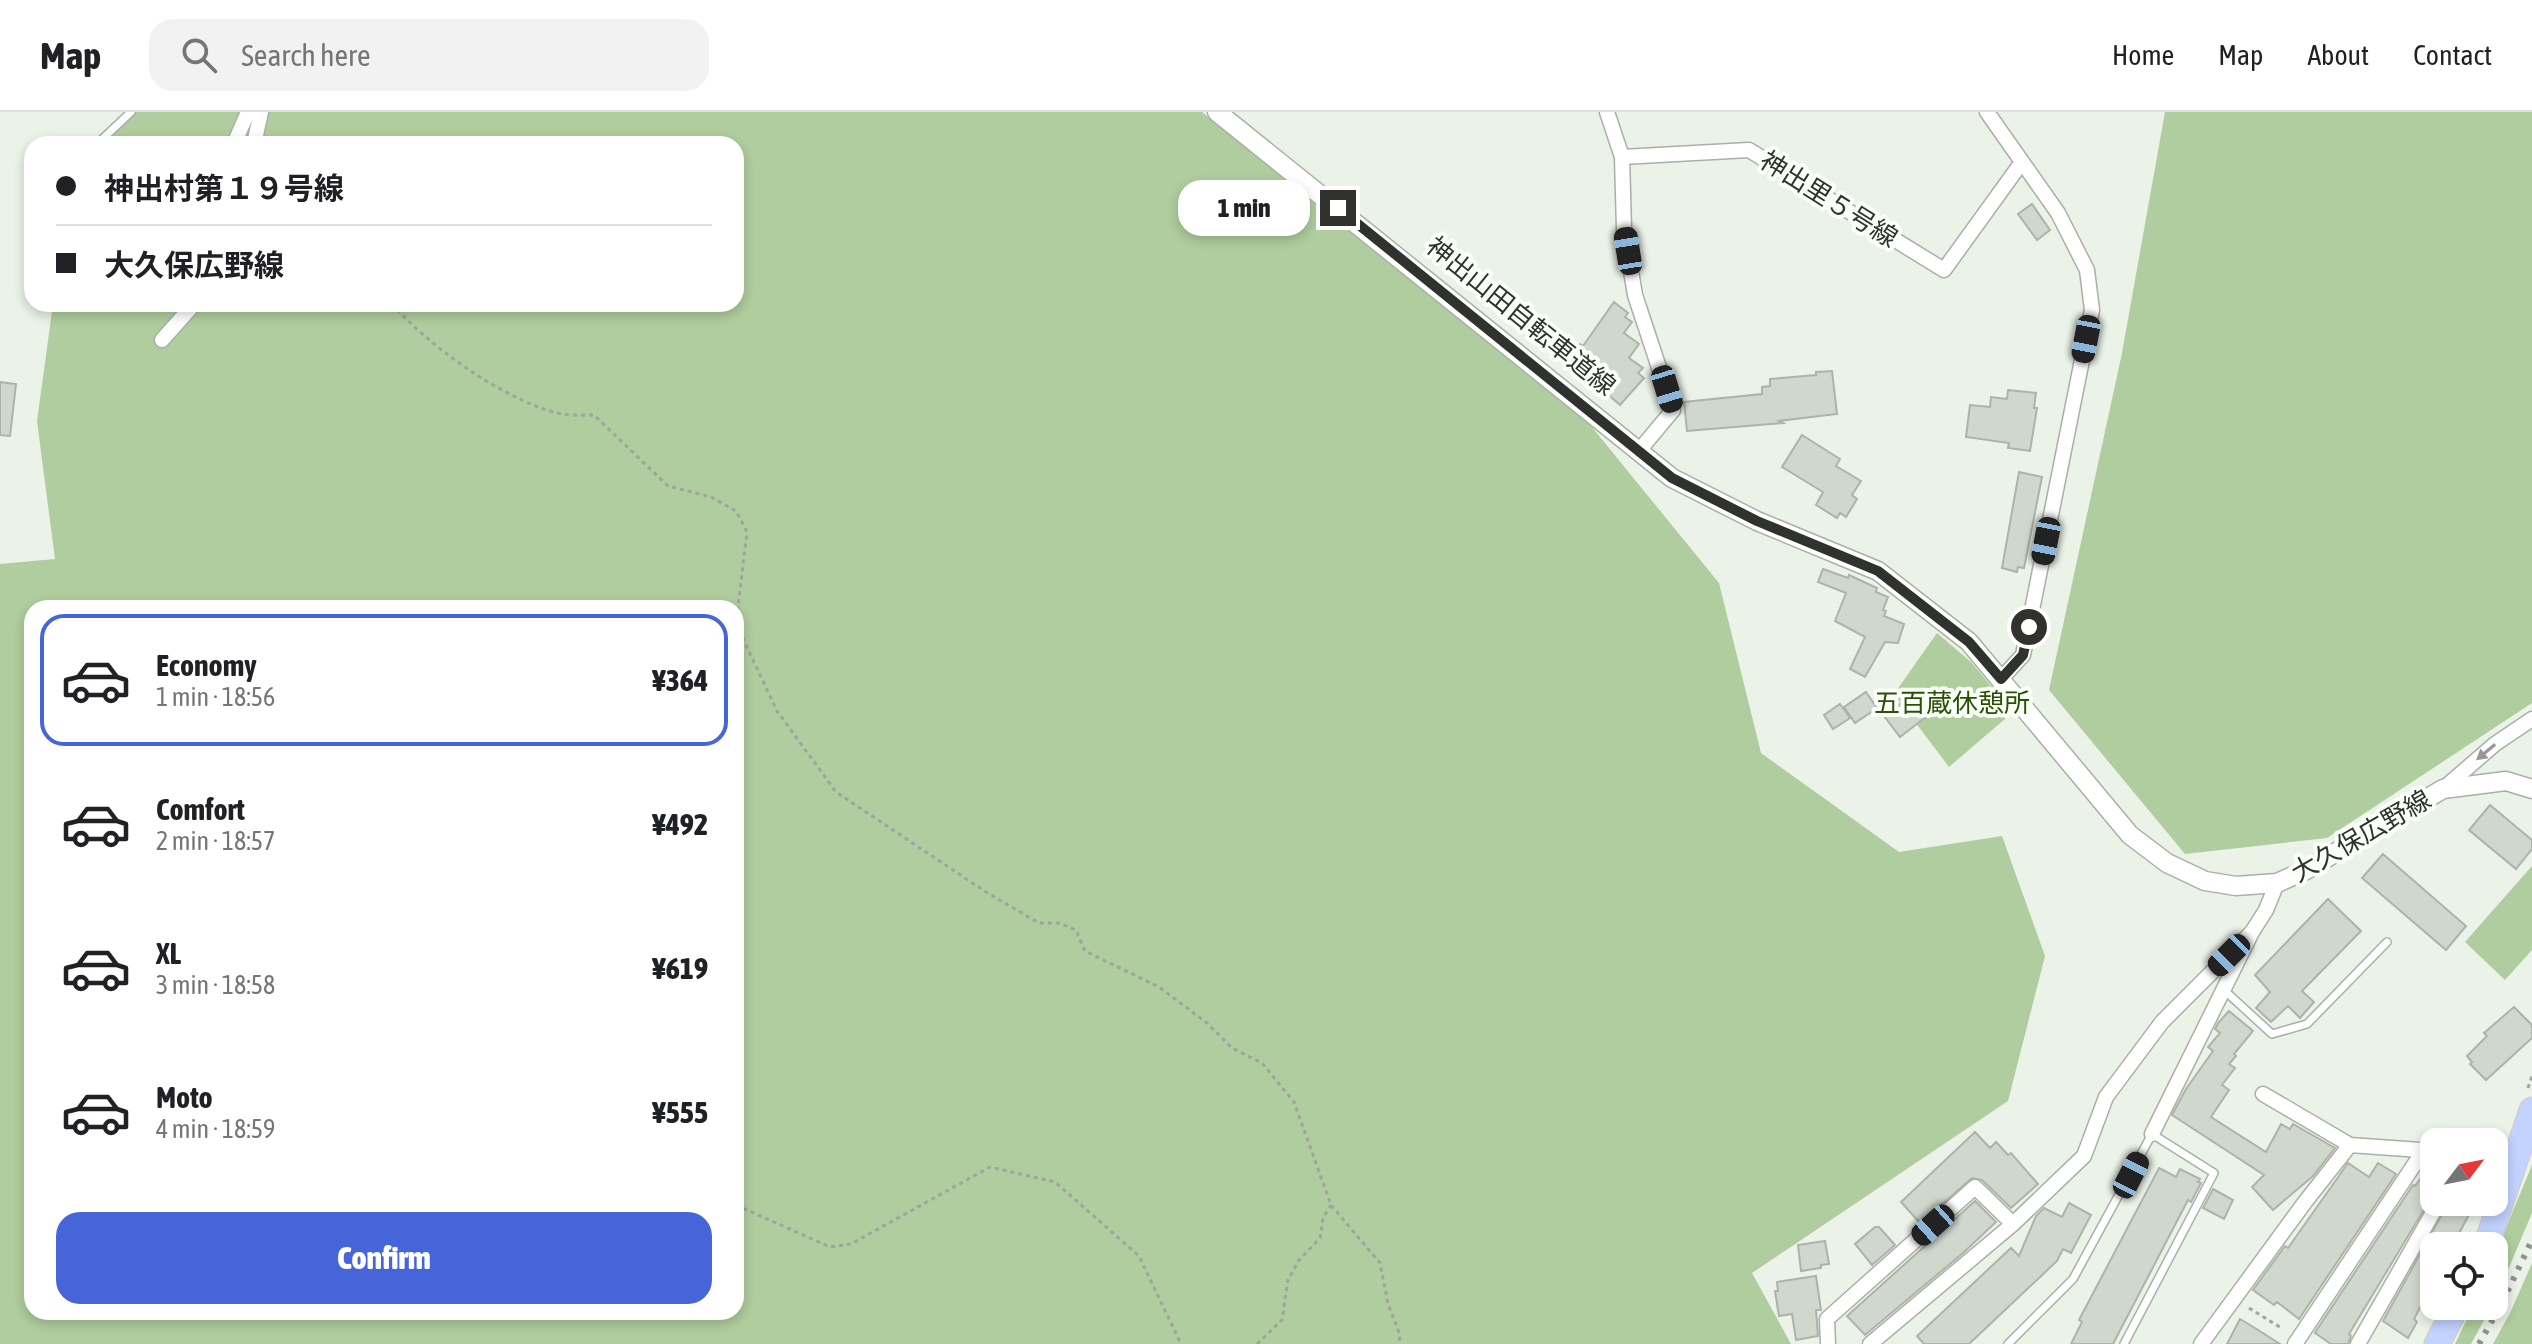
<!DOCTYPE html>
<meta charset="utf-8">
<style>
:root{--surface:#fff;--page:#f2f2f2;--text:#202124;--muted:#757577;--line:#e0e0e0;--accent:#4565d8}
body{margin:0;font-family:"Asap Condensed","Noto Sans JP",sans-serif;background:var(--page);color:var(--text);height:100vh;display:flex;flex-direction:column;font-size:30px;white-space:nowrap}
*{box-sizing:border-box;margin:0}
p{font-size:26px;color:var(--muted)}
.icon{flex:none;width:44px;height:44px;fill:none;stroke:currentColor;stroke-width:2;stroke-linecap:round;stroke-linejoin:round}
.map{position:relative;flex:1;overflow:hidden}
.details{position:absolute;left:24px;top:488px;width:720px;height:720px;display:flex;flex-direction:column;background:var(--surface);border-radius:24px;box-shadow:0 4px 12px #0003}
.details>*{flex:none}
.top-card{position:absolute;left:24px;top:24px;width:720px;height:176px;border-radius:24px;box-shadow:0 4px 12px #0003;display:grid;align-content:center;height:176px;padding:0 32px;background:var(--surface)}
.needle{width:52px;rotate:58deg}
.fabs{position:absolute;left:2420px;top:1016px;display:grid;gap:16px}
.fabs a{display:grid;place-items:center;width:88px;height:88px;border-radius:16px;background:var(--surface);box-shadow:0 4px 12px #0003;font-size:40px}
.end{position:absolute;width:36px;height:36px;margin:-18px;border:10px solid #30322e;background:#fff;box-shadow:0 0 0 4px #fff}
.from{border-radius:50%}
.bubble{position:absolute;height:56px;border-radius:24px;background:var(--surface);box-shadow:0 4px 12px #0003;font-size:26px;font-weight:800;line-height:56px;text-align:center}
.car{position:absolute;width:24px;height:48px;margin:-24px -12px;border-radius:10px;box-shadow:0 0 6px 2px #0007;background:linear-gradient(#222 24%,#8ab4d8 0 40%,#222 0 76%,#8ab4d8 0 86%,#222 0)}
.top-card b{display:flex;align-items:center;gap:28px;height:76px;font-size:30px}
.top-card b+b{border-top:2px solid var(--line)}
.top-card i{width:20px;height:20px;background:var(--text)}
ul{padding:14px 0 0;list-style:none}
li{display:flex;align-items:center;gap:24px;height:132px;margin:0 16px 12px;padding:0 16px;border:4px solid transparent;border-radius:24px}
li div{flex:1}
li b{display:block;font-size:30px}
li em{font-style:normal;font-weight:800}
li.active{border-color:var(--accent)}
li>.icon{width:72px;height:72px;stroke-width:1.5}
.button{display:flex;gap:16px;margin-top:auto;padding:16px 32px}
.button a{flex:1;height:92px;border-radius:24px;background:var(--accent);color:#fff;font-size:32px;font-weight:800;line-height:92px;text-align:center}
header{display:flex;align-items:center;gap:48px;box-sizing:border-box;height:112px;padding:0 40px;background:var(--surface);border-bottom:2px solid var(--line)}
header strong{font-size:38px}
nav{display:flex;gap:44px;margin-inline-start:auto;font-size:28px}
.search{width:560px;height:72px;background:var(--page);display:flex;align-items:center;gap:20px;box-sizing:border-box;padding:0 28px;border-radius:24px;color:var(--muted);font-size:30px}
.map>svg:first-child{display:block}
</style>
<header>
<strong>Map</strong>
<div class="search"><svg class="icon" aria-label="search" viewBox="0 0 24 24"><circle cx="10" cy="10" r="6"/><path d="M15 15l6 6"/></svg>Search here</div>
<nav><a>Home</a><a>Map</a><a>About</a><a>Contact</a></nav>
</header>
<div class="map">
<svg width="2532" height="1232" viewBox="0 0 2532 1232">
<rect width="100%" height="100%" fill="#ebf2e8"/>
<path fill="#afcd9e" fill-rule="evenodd" d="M130,0H1202L1591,314L1719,471L1761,641L1899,740L2002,724L2045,844L2008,989L1752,1161L1791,1232H0V452L55,447L37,309L53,192H736V32H107ZM32,496H736V1200H32Z
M2165,0H2532V591L2327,726L2185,742L2049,578L2122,241Z
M1937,521L1971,550L2013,600L1949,655L1894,582Z
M2532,754V838L2505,868L2465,830Z
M2532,1053V1101L2494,1191V1145Z
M2532,1151V1232H2493L2511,1199Z
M2473,1194H2492L2471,1232H2455Z"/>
<path fill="#d0d7cd" stroke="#adb3a9" stroke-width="2" d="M2032,92L2050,118L2037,128L2018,102Z
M1614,190L1628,201L1625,205L1632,210L1624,221L1639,232L1629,246L1643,256L1638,261L1644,266L1620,293L1586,263L1584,265L1566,252L1580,232L1583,234Z
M1832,259L1837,302L1779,309L1783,311L1687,319L1684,290L1762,282V275L1770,274V267L1816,263V260Z
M0,270L16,272L10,324L0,323Z
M2008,278L2036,281L2034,296H2037L2030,339L2008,336L2009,331L1966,325L1970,293L1990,295L1991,285L2007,287Z
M1802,323L1840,347L1836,354L1861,369L1852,383L1857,387L1846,405L1840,401L1837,406L1816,393L1823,380L1782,355Z
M2019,360L2042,365L2024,456L2018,455L2017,460L2002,456Z
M1823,457L1848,466L1849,463L1877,476L1876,480L1888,485L1883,498L1886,499L1884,504L1904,512L1898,531L1885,530L1865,565L1850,557L1865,525L1835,509L1846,481L1818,470Z
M1866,580L1877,596L1855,611L1844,595Z
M1912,583L1927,604L1900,625L1884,604Z
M1840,592L1850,606L1833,617L1824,603Z
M2490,693L2532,728V737L2516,757L2469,718Z
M2383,742L2466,814L2446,838L2362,766Z
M2328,787L2361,819L2302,879L2314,890L2300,906L2288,894L2271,910L2256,896L2270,880L2255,863Z
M2514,895L2532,913V926L2486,968L2470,952L2472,950L2467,944L2487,924L2484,921Z
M2229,899L2253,919L2234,942L2236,944L2229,952L2235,956L2222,973L2229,978L2211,1005L2266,1040L2281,1012L2290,1017L2293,1012L2335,1036L2313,1064L2273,1098L2252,1075L2264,1063L2172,1003L2186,977L2213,939L2208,935L2220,921L2215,917L2218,911Z
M1975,1020L1990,1036L1996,1030L2008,1043L2011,1041L2038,1072L2011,1096L1982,1068L1972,1066L1920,1111L1901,1090Z
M2433,1049L2434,1081L2349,1222L2351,1224L2348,1232H2331L2315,1221L2316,1219L2413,1073L2415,1074Z
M2348,1051L2369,1065L2378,1051L2396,1062L2299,1207L2277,1190L2274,1193L2253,1178L2285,1134L2288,1136Z
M2159,1056L2176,1065L2180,1057L2200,1067L2198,1070L2201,1071L2191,1090L2188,1088L2113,1232H2071L2082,1210L2079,1208Z
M2213,1077L2233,1088L2224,1107L2203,1096Z
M1975,1089L1996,1110L1963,1141L1865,1223L1847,1204Z
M2449,1090H2476L2452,1134H2434V1169L2414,1207L2417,1210L2408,1226L2383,1209Z
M2069,1091L2091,1103L2071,1141L2063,1137L2057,1149L1969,1232H1924L1917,1224L2011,1136L2019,1144L2036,1104L2044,1096L2062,1105Z
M1875,1115H1879L1895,1133L1872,1153L1855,1132Z
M1825,1129L1829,1152L1821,1153V1156L1801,1159L1798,1133Z
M1816,1164L1821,1198H1816L1818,1224L1796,1228L1792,1202L1779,1204L1775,1179H1778L1777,1170Z
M2240,1207L2255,1216L2280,1232H2227Z"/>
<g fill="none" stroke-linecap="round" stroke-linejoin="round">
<g stroke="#a9b0a6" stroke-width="10">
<path id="service" d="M97,32L131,0
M2224,878L2272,922L2307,912L2387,830
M2008,1232L2073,1167L2152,1022L2214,1061L2124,1232"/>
</g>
<g stroke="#a9b0a6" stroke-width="17">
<path id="minor" d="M1607,0L1622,45L1749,38L1944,158L2022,50
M1987,0L2058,101L2087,158L2092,198L2023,543L2001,567
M234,32L248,0
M254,32L261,0
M1622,45L1624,117L1635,183L1673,298L1638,340
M162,228L194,192
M2443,677L2495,632L2532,607
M2263,982L2350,1033
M2152,1022L2252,820L2266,798L2277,771
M2494,1039H2505L2517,1045
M1828,1232L1827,1207L1975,1075L2013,1112
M1870,1232L2013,1112L2084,1044L2106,985L2162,910L2252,820
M2201,1232L2305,1090L2350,1033L2434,1039
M2295,1232L2424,1038
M2358,1232L2439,1090"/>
</g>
<g stroke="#a9b0a6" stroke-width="21">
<path id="tertiary" d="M1217,0L1672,366L1757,409L1878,459L1969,530L2130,723L2167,751L2205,769L2236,774L2277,771L2306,758L2443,677L2506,669L2532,677"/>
</g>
<g stroke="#cdcecd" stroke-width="27">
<path id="primary" d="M2486,1134L2532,998
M2437,1232L2457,1194"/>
</g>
<path stroke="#9fa49d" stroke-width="3" stroke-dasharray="4 4" stroke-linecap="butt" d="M392,192C430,235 501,286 557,301C568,304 582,303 594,303L668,374L711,385L736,399L747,420L736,512L777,599L836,680L986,780L1039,811H1059L1076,818L1085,839L1159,875L1207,911L1232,936L1262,951L1294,990L1331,1093L1380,1151L1388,1192L1400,1223L1399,1232
M2528,976L2532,964
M736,1093L830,1135L851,1132L990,1055L1055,1070L1139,1144L1181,1232
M2249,1196L2283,1217
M1257,1232L1282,1208L1288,1168L1299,1148L1320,1126L1323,1106L1331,1093"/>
<use href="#service" stroke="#fff" stroke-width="7"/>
<use href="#minor" stroke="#fff" stroke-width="14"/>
<use href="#tertiary" stroke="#fff" stroke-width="18"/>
<use href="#primary" stroke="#c2d3ff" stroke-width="24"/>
<path stroke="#8e928b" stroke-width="6" stroke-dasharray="4 8" stroke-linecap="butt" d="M2479,1232L2502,1191L2532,1128"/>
</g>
<defs><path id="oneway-solid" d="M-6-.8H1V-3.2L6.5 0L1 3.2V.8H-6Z" transform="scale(2)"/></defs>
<use fill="#989896" href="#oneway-solid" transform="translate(2486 640) rotate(140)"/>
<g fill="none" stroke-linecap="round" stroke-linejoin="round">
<path stroke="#30322e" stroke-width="10" d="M1338,96L1672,366L1757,409L1878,459L1969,530L2001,567L2023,543L2029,515"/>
</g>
<g text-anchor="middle" stroke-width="8" stroke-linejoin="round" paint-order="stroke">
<g font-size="26" fill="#30322e" stroke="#fafff8">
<text transform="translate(1829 87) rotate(32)" y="9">神出里５号線</text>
<text transform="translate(1521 204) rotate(39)" y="9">神出山田自転車道線</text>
<text transform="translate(2361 724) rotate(-30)" y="9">大久保広野線</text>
</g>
<g font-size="26" fill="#295005" stroke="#fafff8">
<text x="1952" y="600">五百蔵休憩所</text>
</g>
</g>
</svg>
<div class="fabs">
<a><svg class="needle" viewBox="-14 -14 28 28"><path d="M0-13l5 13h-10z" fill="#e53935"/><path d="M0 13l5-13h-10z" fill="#757577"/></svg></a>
<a><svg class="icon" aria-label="locate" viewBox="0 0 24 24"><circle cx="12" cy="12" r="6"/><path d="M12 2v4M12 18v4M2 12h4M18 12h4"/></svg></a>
</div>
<i class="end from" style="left:2029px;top:515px"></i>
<i class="end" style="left:1338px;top:96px"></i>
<div class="bubble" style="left:1178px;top:68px;width:132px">1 min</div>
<i class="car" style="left:1628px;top:139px;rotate:351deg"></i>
<i class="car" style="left:2086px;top:227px;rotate:191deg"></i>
<i class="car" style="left:1667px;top:277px;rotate:163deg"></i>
<i class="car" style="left:2046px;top:429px;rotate:191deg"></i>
<i class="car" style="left:2229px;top:843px;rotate:225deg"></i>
<i class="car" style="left:2131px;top:1063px;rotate:27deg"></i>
<i class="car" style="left:1933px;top:1113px;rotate:228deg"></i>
<div class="top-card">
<b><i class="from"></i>神出村第１９号線</b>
<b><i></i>大久保広野線</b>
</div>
<section class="details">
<ul>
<li class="active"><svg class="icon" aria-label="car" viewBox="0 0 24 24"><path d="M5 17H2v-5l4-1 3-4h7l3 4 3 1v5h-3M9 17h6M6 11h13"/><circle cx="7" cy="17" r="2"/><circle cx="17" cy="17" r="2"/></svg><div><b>Economy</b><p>1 min · 18:56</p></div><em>¥364</em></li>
<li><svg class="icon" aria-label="car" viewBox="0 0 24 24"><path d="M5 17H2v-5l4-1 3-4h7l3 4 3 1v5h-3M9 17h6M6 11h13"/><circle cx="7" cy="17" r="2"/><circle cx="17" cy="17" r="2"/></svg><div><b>Comfort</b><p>2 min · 18:57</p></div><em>¥492</em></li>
<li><svg class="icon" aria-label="car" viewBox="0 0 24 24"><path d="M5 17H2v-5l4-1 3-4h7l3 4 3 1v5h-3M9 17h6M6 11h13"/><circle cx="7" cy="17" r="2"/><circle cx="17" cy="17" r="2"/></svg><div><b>XL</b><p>3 min · 18:58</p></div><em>¥619</em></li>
<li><svg class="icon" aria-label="car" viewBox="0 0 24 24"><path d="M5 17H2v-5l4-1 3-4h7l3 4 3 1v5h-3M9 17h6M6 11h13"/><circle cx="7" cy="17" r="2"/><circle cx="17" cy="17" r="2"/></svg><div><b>Moto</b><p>4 min · 18:59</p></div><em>¥555</em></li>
</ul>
<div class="button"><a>Confirm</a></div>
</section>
</div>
